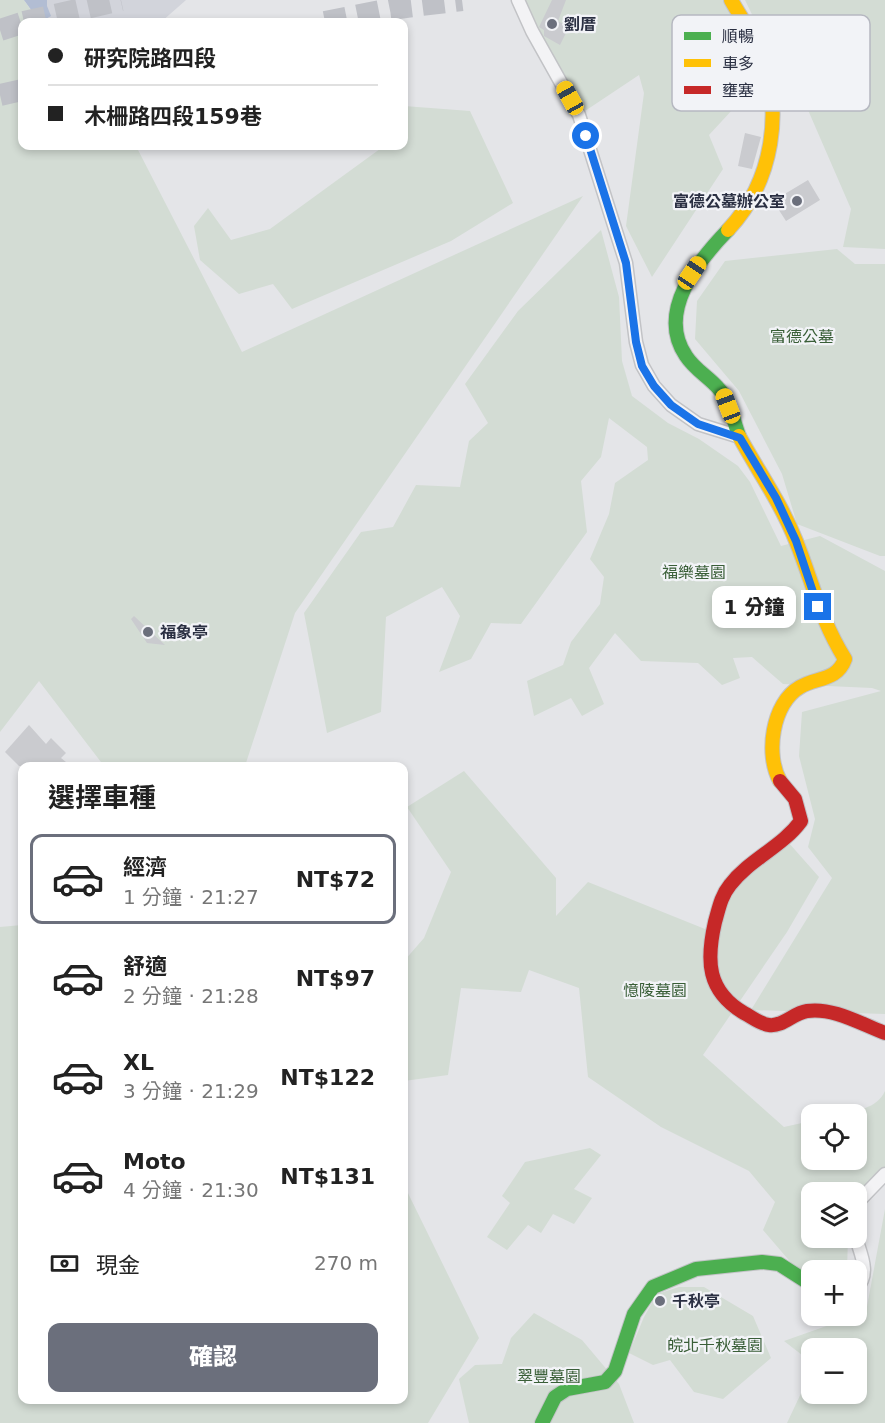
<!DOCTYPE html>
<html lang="zh-TW">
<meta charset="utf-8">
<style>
:root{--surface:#fff;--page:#f2f2f2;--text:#222;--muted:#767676;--line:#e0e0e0;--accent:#6b6f7c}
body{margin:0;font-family:"DejaVu Sans","Noto Sans TC",sans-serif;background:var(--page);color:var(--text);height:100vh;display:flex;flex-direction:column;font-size:22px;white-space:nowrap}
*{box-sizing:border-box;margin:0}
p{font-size:20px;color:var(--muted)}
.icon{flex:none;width:33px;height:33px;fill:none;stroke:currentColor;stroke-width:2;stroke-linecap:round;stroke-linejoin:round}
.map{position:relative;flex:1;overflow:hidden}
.panel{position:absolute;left:18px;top:762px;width:390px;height:642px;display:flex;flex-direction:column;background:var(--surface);border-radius:12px;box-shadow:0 3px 9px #0003}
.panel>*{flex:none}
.guide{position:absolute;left:18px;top:18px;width:390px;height:132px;border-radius:12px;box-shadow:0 3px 9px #0003;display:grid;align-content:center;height:132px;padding:0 30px;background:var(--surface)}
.controls{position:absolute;left:801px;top:1104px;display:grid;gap:12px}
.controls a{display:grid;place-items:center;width:66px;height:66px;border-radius:12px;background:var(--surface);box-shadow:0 3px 9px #0003;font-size:30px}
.end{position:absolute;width:27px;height:27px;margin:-14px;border:8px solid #1a73e8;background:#fff;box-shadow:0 0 0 3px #fff}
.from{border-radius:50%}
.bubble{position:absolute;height:42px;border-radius:12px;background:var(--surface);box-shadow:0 3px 9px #0003;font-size:20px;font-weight:800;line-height:42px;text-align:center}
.car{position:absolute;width:18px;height:36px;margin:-18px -9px;border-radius:8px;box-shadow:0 0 4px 2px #0007;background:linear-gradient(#f5c518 24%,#345 0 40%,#f5c518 0 76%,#345 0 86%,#f5c518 0)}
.guide b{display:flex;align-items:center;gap:21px;height:57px;font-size:22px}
.guide b+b{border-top:2px solid var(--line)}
.guide i{width:15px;height:15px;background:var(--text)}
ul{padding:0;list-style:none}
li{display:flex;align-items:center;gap:18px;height:90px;margin:0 12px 9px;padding:0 18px;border:3px solid transparent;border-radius:12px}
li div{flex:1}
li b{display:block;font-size:22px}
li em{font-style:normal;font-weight:800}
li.selected{border-color:var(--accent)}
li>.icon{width:54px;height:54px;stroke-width:1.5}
h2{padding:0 30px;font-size:27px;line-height:72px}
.pay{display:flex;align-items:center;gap:15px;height:66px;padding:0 30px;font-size:22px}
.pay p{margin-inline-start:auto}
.button{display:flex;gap:12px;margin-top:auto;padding:12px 30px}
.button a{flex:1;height:69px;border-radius:12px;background:var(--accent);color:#fff;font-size:24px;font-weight:800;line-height:69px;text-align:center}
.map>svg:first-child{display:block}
</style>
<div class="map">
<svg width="885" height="1423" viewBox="0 0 885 1423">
<rect width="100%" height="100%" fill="#e4e5e8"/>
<path fill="#d2d4db" d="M24,0H186L161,22H39Z"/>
<path fill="#d3dcd4" d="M0,0H24L39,22H22V146H136L242,352L583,196L295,613L245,766H104L39,681L0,732Z
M525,0H724L755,60L758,82L709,135L723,169L652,277L626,226L644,93L639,75L585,111L532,20Z
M745,0H885V249L843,247L851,209L808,110L783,92L776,64Z
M404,106L470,111L513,203L451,241L292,309L273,284L239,294L200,260L194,226L208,208L231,240L270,229L384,146H404Z
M601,230L619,297L622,361L632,396L668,423L699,439L738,466L750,482L781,546L820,536L885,571V1014L751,1010L832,878L808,847L815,819L799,756L802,712L881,691L872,688L783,684L752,657L733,658L740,678L722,685L698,663L641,661L615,633L589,668L604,704L582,716L571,698L534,716L527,681L563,665L571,642L600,604L604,577L590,559L609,514L615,483L648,460L647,447L609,418L601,457L581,481L587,532L521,624L491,623L471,659L439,672L460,616L442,587L386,617L381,712L327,733L304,613L361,532L393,527L416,485L460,487L469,441L488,423L465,384L518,311Z
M837,249L855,264H885V556H880L797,524L782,474L739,391L695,339L697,301L725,261Z
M464,771L556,878V916L588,882L710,931L735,886L788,842L819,877L787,932L703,1055L784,1127L811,1121L812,1160H856V1114H839C855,1111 877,1109 885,1091V1169L857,1195L856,1192H846L830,1188L824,1192H812L811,1205L803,1212L811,1218L812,1238H848L847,1270H812L811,1274L793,1265L763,1230L775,1202L749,1171L661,1127L588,1077L579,988L529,970L521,992L461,988L448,1075L404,1081V961L424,938L451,872L407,807Z
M22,925V1400H404V1185L479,1338L428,1423H0V927Z
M590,1148L601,1155L574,1189L592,1198L574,1224L553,1214L541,1233L528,1225L507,1250L487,1237L510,1203L502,1196L525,1162Z
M885,1209V1423H787L811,1372L812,1394H856V1348H812L811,1362L784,1341L866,1312Z
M679,1287H704L753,1316L771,1358L723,1399L694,1392L670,1360L653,1365L629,1353L644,1317L657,1294Z
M534,1313L582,1340L619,1384L634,1423H469L459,1379L475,1365L502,1364L511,1338Z"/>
<path fill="#b2bdd3" d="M24,0H47V6L51,16L44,20L38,19Z"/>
<path fill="#cacbcf" d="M552,0H566L558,21L569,27L560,45L544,36V30L539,27Z
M745,133L761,137L752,169L738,166Z
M808,180L820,200L786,221L773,201Z
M134,616L165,645L147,643L131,619Z
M29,725L46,744L51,738L66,753L61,758L71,766H19L5,752Z"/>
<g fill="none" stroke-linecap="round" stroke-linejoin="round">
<path stroke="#bfc1c7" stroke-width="22" stroke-dasharray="22 11" stroke-linecap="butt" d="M24,22L121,0
M325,22L390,9L462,0
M0,30L22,23
M0,95L22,90"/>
<g stroke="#c2c3c6" stroke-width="15">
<path id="street" d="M518,0L532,31L579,115L626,263L636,342L642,365L654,386L671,405L698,424L740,437
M856,1204L885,1174
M856,1238C861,1255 871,1274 856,1289"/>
</g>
<g stroke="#c2c3c6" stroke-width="16">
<path id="fast" d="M728,230C698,261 656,312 686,356C695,370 709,377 719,389C729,399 734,422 739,436
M542,1423L555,1397L567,1389L605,1382L615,1371L634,1314L653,1287L696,1269L762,1262L779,1264L812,1285"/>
</g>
<g stroke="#c2c3c6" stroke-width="16">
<path id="slow" d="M728,230C773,182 785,109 759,48C751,32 740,16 731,0
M739,436C758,471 781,503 796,541C813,583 820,619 845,659C837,681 817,677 800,687C772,703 765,755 780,781"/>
</g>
<g stroke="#c2c3c6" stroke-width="16">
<path id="jam" d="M780,781L795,799L801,821C782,847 750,859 730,885C721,896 719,908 715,922C706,961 707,991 744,1013C752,1017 760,1024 769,1025C783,1027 793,1013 807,1011C833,1007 861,1024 885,1033"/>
</g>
<use href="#street" stroke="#f3f3f5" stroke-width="12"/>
<use href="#fast" stroke="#4caf50" stroke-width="14"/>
<use href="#slow" stroke="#ffc107" stroke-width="14"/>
<use href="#jam" stroke="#c62828" stroke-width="14"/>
</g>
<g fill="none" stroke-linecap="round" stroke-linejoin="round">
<path stroke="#1a73e8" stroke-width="8" d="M586,136L626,263L636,342L642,366L654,386L671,405L698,424L740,438L776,498L796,541L818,607"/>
</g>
<g fill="#6b6f7c" stroke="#f2f3f7" stroke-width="2">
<circle cx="552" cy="24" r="6"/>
<circle cx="797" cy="201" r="6"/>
<circle cx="148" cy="632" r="6"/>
<circle cx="660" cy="1301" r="6"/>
</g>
<g text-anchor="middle" stroke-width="4.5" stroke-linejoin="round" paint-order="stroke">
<g font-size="16" font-weight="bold" fill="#2a2f42" stroke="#f2f3f7" text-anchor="start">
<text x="564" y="30">劉厝</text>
<text x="785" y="207" text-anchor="end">富德公墓辦公室</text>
<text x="160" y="638">福象亭</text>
<text x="672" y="1307">千秋亭</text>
</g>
<g font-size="16" fill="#395e37" stroke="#f2f3f7">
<text x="802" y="342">富德公墓</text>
<text x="694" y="578">福樂墓園</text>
<text x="655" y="996">憶陵墓園</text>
<text x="715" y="1351">皖北千秋墓園</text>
<text x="549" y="1382">翠豐墓園</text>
</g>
</g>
<rect x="672" y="15" width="198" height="96" rx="9" fill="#f2f3f7" stroke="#b6b8c1" stroke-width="1.5"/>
<rect x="684" y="32" width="27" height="8" fill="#4caf50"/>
<rect x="684" y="59" width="27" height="8" fill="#ffc107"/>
<rect x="684" y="86" width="27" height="8" fill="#c62828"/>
<g font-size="16" fill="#2a2f42">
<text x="722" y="42">順暢</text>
<text x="722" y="69">車多</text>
<text x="722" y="96">壅塞</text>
</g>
</svg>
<div class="controls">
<a><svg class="icon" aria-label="locate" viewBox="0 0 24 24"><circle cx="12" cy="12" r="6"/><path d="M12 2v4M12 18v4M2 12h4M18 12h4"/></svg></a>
<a><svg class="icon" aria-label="layers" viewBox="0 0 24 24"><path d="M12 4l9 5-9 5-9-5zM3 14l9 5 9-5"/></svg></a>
<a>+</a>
<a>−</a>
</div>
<i class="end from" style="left:586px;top:136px"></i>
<i class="end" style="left:818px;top:607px"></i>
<div class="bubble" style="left:712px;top:586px;width:84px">1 分鐘</div>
<i class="car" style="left:570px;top:98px;rotate:331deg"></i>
<i class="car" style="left:692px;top:273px;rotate:34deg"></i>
<i class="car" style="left:728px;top:406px;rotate:339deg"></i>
<div class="guide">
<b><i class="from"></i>研究院路四段</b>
<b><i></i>木柵路四段159巷</b>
</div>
<section class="panel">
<h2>選擇車種</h2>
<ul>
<li class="selected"><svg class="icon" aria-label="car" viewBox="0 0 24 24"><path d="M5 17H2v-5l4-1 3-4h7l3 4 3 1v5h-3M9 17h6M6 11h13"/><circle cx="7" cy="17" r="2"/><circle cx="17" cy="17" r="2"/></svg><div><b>經濟</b><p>1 分鐘 · 21:27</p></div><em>NT$72</em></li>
<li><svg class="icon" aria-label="car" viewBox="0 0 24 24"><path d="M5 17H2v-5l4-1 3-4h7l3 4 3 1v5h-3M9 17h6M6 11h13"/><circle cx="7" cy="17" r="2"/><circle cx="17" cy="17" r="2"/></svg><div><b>舒適</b><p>2 分鐘 · 21:28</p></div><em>NT$97</em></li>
<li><svg class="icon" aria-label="car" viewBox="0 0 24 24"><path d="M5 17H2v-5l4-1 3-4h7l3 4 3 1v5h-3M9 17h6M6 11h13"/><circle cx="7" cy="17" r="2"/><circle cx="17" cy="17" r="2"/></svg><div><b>XL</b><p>3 分鐘 · 21:29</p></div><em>NT$122</em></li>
<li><svg class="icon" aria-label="car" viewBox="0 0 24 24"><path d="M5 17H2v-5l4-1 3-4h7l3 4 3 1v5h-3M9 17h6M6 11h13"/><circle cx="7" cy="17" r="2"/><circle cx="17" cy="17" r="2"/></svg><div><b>Moto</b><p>4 分鐘 · 21:30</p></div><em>NT$131</em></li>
</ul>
<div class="pay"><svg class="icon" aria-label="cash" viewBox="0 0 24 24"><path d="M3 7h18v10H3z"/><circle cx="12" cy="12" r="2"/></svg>現金<p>270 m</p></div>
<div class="button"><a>確認</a></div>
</section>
</div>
